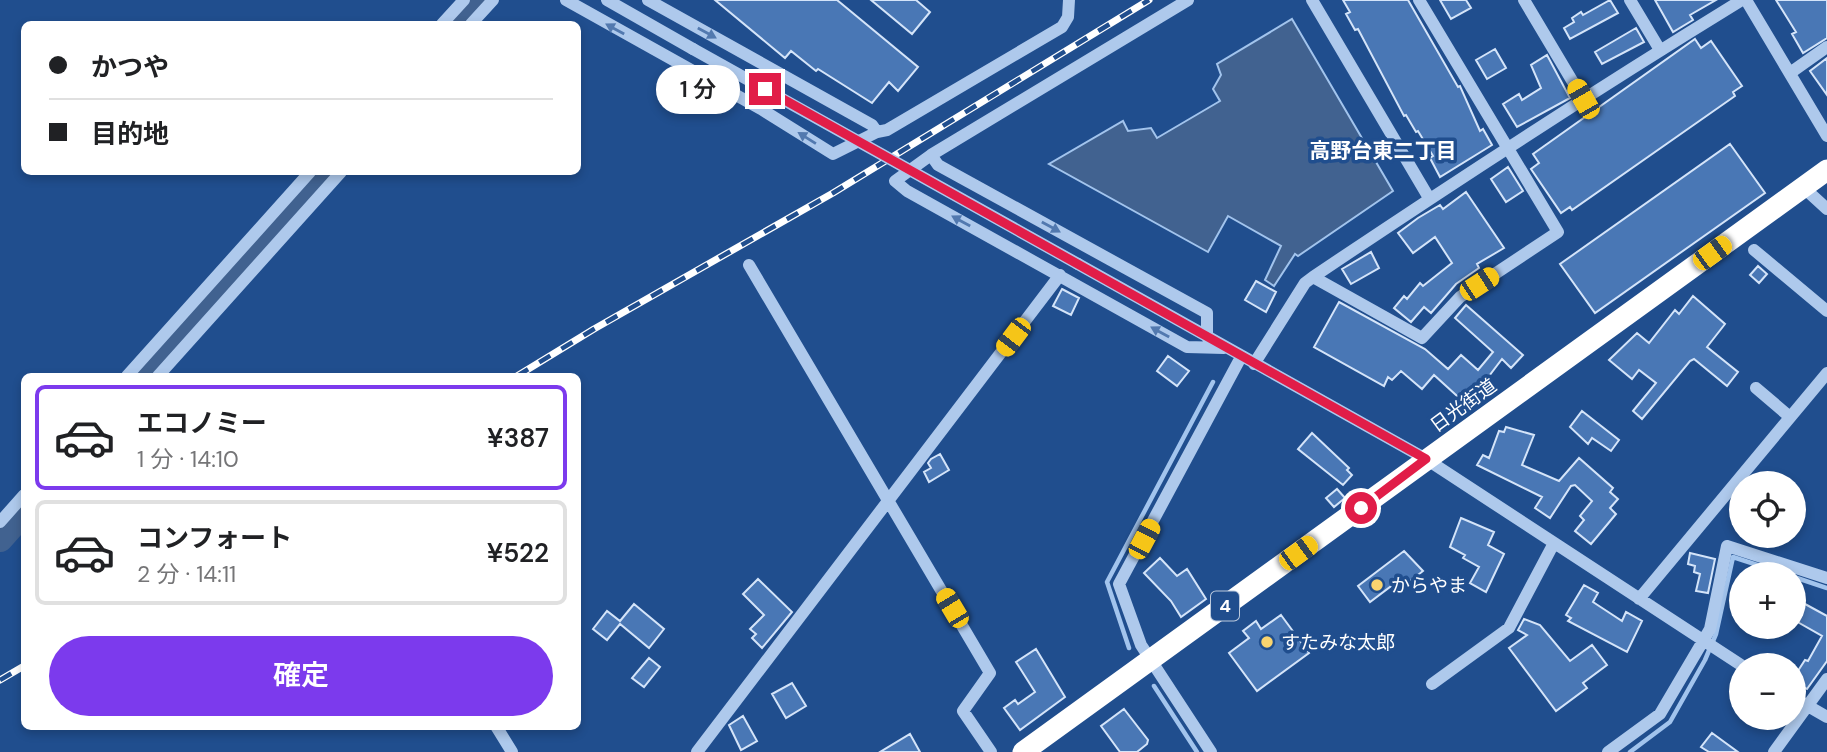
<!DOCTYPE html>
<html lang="ja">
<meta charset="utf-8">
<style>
:root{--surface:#fff;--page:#f6f6f6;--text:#202124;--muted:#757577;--line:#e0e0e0;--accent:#7c3aed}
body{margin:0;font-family:"DM Sans","Noto Sans JP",sans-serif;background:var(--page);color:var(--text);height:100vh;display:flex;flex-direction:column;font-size:26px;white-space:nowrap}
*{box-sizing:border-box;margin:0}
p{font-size:23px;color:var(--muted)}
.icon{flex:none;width:38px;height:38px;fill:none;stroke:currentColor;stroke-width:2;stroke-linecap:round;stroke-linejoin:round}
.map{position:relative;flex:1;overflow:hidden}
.details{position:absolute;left:21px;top:373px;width:560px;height:357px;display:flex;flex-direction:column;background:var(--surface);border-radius:10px;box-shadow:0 4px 10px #0003}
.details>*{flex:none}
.banner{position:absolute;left:21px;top:21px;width:560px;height:154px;border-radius:10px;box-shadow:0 4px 10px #0003;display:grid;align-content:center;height:154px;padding:0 28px;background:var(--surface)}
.buttons{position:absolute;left:1729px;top:471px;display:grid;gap:14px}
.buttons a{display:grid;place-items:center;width:77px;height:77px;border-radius:50%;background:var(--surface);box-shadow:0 4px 10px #0003;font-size:35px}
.end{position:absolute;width:32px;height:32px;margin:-16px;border:9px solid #e11d48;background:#fff;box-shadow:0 0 0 4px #fff}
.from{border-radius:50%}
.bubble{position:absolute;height:49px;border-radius:24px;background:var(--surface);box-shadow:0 4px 10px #0003;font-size:23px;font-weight:600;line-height:49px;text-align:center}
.car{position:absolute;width:21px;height:42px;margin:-21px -10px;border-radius:9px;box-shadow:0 0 5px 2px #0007;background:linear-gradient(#f5c518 24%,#345 0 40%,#f5c518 0 76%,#345 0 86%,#f5c518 0)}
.banner b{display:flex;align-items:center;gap:24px;height:66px;font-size:26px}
.banner b+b{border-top:2px solid var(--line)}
.banner i{width:18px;height:18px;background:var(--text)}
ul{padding:12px 0 0;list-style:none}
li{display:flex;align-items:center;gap:21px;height:105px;margin:0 14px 10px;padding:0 14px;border:4px solid var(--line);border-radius:10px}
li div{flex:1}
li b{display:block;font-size:26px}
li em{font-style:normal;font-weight:600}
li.active{border-color:var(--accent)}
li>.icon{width:63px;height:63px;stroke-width:1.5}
.button{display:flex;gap:14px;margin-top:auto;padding:14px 28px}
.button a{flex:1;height:80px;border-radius:42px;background:var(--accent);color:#fff;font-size:28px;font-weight:600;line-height:80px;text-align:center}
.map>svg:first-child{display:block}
</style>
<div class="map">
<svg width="1827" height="752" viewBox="0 0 1827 752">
<rect width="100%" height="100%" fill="#204e8e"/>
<path fill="#416290" stroke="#a2c4ed" stroke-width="2" d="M1292,19L1393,191L1298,256L1295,254L1274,286L1265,280L1281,246L1228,216L1208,252L1049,164L1123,121L1128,131L1151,128L1157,138L1220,101L1213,89L1221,75L1217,64Z"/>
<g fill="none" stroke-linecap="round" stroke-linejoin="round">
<path stroke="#a2c4ed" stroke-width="4.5" d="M1794,577L1827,588
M1129,648L1107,582L1213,382
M1154,686L1197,752
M1630,752L1670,722L1705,660L1716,634L1733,557L1785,574"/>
<path stroke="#416290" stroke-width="26" d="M457,24L479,0
M145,376L326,172
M0,539L24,512"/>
</g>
<path fill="#4977b5" stroke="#d4e4f9" stroke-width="2" d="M715,0H837L918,67L898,91L889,82L872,103L818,69L816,71L791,51L785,58Z
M871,0H916L930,12L912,34Z
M1343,0H1408L1458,87L1460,86L1480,131L1483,129L1492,145L1440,177L1430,158L1433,156L1418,131L1416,132L1406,115L1404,116L1358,29L1355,30L1346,14L1350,12Z
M1440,0H1466L1471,8L1451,19Z
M1610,0L1618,13L1570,39L1564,28L1574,22L1572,18L1581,12L1583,15Z
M1655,0H1716L1690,15L1693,20L1673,32Z
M1776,0H1827V38L1803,53L1792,34L1796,32Z
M1636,28L1644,42L1602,64L1595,52Z
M1695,39L1701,48L1711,41L1742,86L1733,92L1735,96L1572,210L1570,207L1561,213L1531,169L1539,163L1533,154Z
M1495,49L1506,68L1487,79L1476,60Z
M1547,55L1570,98L1517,127L1503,104L1519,94L1522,100L1541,88L1531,65Z
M1827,58V95L1810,71Z
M1730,144L1765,193L1595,313L1560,264Z
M1508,167L1523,191L1506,202L1491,179Z
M1466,192L1504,248L1477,264L1479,268L1456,284L1431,313L1424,307L1411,322L1394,308L1404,296L1407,299L1420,283L1423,286L1452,263L1435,237L1413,253L1398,233L1418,218L1440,205L1443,209Z
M1371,252L1379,268L1351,284L1342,269Z
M1758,266L1767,274L1759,283L1750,275Z
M1256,281L1276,292L1266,312L1245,300Z
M1062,289L1079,298L1071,315L1053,306Z
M1693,296L1725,324L1707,347L1738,372L1727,386L1694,359L1690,361L1642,419L1633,411L1656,383L1639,370L1632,379L1609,360L1637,333L1649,343L1675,310L1679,314Z
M1339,302L1425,349L1448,369L1461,355L1478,370L1493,352L1455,318L1466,305L1523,355L1511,368L1502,359L1467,405L1434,375L1422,389L1401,371L1392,380L1388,377L1384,386L1314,347Z
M1168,356L1189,371L1177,386L1157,371Z
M1582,411L1619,440L1611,451L1592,438L1588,444L1570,427Z
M1506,427L1534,435L1522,465L1559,481L1579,458L1613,488L1610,492L1618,499L1610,508L1616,514L1591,544L1575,531L1584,520L1580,516L1592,501L1575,485L1571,486L1550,518L1535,508L1542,497L1477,465L1483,455L1489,458L1499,431L1504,432Z
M1312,433L1349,468L1347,470L1352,475L1343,485L1298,449Z
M940,454L949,470L929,482L924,472L931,468L928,463L931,459Z
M1337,489L1345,498L1334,507L1326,498Z
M1461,518L1494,532L1488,545L1504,554L1486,592L1470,583L1479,567L1463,558L1465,555L1450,547Z
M1404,551L1423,571L1409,582L1401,585L1398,581L1370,602L1358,586Z
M1690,553L1715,559L1708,593L1696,591L1700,574L1694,572L1695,566L1688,564Z
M1160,558L1177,576L1187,569L1206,599L1181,617L1171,601L1144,573Z
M758,579L792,612L762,648L752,638L756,634L750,629L764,615L743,594Z
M1584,585L1598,593L1593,602L1622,621L1626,612L1642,621L1627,652L1568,621L1571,618L1566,615Z
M634,604L664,629L649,648L620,624L607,640L593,629L607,611L620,621Z
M1805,604L1827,616V661L1807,689L1794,681V677L1805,660L1808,661L1822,636L1794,620Z
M1281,615L1309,653L1257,691L1229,653L1249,638L1243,631L1256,621L1261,629Z
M1524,619L1540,625L1570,661L1592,645L1607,665L1583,683L1587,688L1556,711L1509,648L1527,635L1518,630Z
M1036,649L1065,697L1020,730L1004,708L1015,700L1018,704L1035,692L1016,662Z
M649,658L660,667L644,687L632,678Z
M792,683L806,706L786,718L772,694Z
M1124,709L1148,740L1147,744L1137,752H1120L1101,726Z
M743,716L757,741L741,750L729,725Z
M1712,733L1738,752H1709L1701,747Z
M910,734L920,752H880Z"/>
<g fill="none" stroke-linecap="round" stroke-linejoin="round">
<path stroke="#aec9ec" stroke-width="12" d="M566,0L761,109L833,154L877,132L872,125L648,0
M607,0L693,49
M1188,0L931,155L895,181L907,191L1187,347L1224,348
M1312,0L1429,198
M1419,0L1558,232L1460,297L1422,338L1313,277C1454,182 1597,89 1742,0
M1524,0L1583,99
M1630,0L1660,50
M1746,0L1827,136
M442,24L464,0
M471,24L493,0
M1790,73L1827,47
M877,132L887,130L1062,27L1068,17L1069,0
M931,155L938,165L1207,313V337
M1803,187L1827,209
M1754,250L1827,311
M1078,264L1426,459L1741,665
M749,265L990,673L963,711L991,752
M1254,364L1305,283L1313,277
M127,376L310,172
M158,376L341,172
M1756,388L1790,417
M0,522L24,495
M1639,599L1827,373
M1432,684L1509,628L1554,543
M1794,698L1827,717
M496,726L512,752
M697,752L1060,275
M1211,752L1141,645L1119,584L1241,357
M1608,752L1660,714L1703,641L1710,629L1727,546L1827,578
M1774,752L1827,679"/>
<path stroke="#fff" stroke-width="21" d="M1023,752L1827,170"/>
<g stroke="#fff" stroke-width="7">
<path id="rail" d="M517,376L594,329L833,193L1149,0
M0,680L24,666"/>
</g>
<use href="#rail" stroke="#204e8e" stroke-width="4.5" stroke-dasharray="13" stroke-linecap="butt"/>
<path stroke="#aec9ec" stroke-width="12" d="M693,49L1078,264"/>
</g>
<defs><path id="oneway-solid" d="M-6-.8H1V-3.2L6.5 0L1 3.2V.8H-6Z" transform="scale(1.75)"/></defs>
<g fill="#5279af">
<use href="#oneway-solid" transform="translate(615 29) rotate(-151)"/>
<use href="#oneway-solid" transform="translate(707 33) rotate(29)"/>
<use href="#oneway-solid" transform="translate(807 138) rotate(-148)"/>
<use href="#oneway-solid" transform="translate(961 221) rotate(-151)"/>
<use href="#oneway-solid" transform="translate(1051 227) rotate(29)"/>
<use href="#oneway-solid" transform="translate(1160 332) rotate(-151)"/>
</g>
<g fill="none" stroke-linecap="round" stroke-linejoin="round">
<path stroke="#e11d48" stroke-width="9" d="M765,89L1426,459L1361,508"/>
</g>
<g fill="#f9d46f" stroke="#204e8e" stroke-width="2.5">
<circle cx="1377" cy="585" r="7"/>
<circle cx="1267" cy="642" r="7"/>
</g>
<g text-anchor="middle" stroke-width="7" stroke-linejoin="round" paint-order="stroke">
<rect fill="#204e8e" stroke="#bccadd" stroke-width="2" x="1211" y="591.5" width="28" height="29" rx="5"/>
<g font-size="18" font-weight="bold" fill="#fff">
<text x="1225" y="612">4</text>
</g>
<g font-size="19" fill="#fff" stroke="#204e8e">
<text transform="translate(1463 405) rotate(-36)" y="7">日光街道</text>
</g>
<g font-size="19" fill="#fff" stroke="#204e8e" text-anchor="start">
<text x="1391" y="592">からやま</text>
<text x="1281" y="649">すたみな太郎</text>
</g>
<g font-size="21" font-weight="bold" fill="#fff" stroke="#204e8e">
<text x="1383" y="158">高野台東二丁目</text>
</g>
</g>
</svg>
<div class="buttons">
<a><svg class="icon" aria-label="locate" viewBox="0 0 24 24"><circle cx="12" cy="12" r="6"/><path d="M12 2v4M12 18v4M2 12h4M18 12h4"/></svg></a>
<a>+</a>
<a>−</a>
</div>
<i class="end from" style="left:1361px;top:508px"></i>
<i class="end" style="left:765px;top:89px"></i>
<div class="bubble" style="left:656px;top:65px;width:84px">1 分</div>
<i class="car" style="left:1583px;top:99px;rotate:330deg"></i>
<i class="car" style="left:1712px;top:253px;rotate:54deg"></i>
<i class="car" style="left:1479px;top:284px;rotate:57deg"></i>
<i class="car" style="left:1013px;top:337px;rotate:217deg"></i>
<i class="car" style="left:1144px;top:539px;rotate:28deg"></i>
<i class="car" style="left:1298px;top:553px;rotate:54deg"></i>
<i class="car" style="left:952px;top:608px;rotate:329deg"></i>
<div class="banner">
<b><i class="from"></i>かつや</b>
<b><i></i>目的地</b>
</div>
<section class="details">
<ul>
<li class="active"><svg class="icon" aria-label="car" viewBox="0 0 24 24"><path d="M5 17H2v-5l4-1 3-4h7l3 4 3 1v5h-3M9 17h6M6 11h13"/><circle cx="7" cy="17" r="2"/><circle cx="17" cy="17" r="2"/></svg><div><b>エコノミー</b><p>1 分 · 14:10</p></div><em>¥387</em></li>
<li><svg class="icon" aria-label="car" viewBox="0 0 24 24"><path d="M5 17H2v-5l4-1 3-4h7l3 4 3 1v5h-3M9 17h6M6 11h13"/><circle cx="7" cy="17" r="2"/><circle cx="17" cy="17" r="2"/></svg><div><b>コンフォート</b><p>2 分 · 14:11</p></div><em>¥522</em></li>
</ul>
<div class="button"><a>確定</a></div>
</section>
</div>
